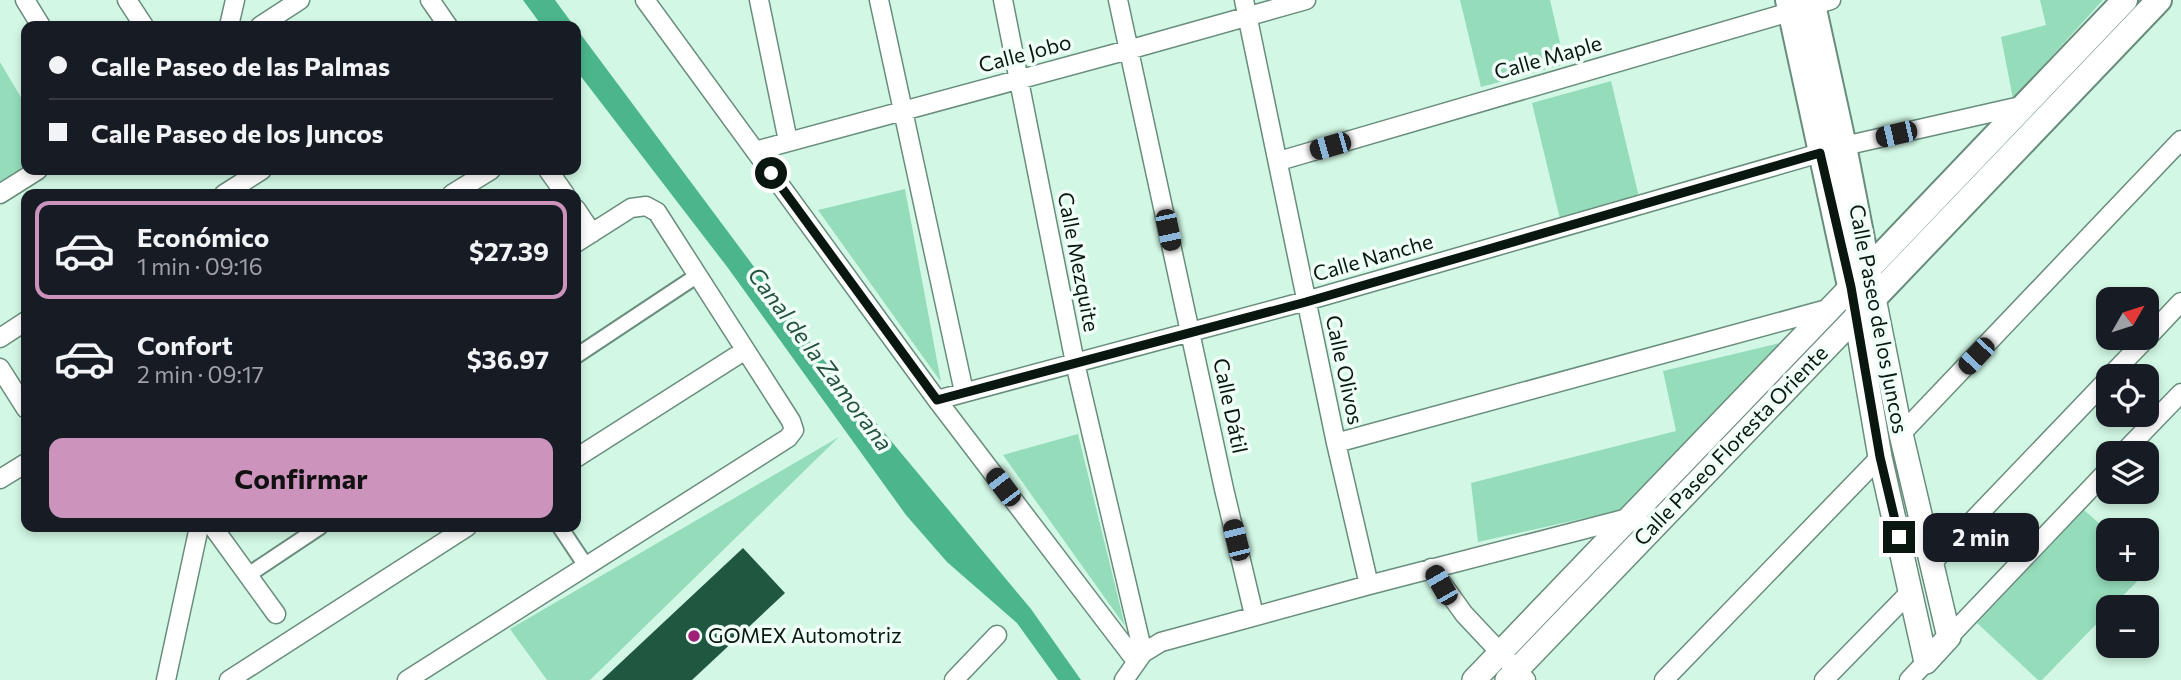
<!DOCTYPE html>
<html lang="es">
<meta charset="utf-8">
<style>
:root{--surface:#171b24;--page:#242831;--text:#f1f3f6;--muted:#9ea1a6;--line:#363941;--accent:#cc94bd}
body{margin:0;font-family:Commissioner,sans-serif;background:var(--page);color:var(--text);height:100vh;display:flex;flex-direction:column;font-size:26px;white-space:nowrap}
*{box-sizing:border-box;margin:0}
p{font-size:23px;color:var(--muted)}
.icon{flex:none;width:38px;height:38px;fill:none;stroke:currentColor;stroke-width:2;stroke-linecap:round;stroke-linejoin:round}
.map{position:relative;flex:1;overflow:hidden}
.details{position:absolute;left:21px;top:189px;width:560px;height:343px;display:flex;flex-direction:column;background:var(--surface);border-radius:14px;box-shadow:0 4px 10px #0003}
.details>*{flex:none}
.hud{position:absolute;left:21px;top:21px;width:560px;height:154px;border-radius:14px;box-shadow:0 4px 10px #0003;display:grid;align-content:center;height:154px;padding:0 28px;background:var(--surface)}
.needle{width:46px;rotate:51deg}
.tools{position:absolute;left:2096px;top:287px;display:grid;gap:14px}
.tools a{display:grid;place-items:center;width:63px;height:63px;border-radius:14px;background:var(--surface);box-shadow:0 4px 10px #0003;font-size:35px}
.end{position:absolute;width:32px;height:32px;margin:-16px;border:9px solid #091710;background:#fff;box-shadow:0 0 0 4px #fff}
.from{border-radius:50%}
.bubble{position:absolute;height:49px;border-radius:14px;background:var(--surface);box-shadow:0 4px 10px #0003;font-size:23px;font-weight:700;line-height:49px;text-align:center}
.car{position:absolute;width:21px;height:42px;margin:-21px -10px;border-radius:9px;box-shadow:0 0 5px 2px #0007;background:linear-gradient(#222 24%,#8ab4d8 0 40%,#222 0 76%,#8ab4d8 0 86%,#222 0)}
.hud b{display:flex;align-items:center;gap:24px;height:66px;font-size:26px}
.hud b+b{border-top:2px solid var(--line)}
.hud i{width:18px;height:18px;background:var(--text)}
ul{padding:12px 0 0;list-style:none}
li{display:flex;align-items:center;gap:21px;height:98px;margin:0 14px 10px;padding:0 14px;border:4px solid transparent;border-radius:14px}
li div{flex:1}
li b{display:block;font-size:26px}
li em{font-style:normal;font-weight:700}
li.current{border-color:var(--accent)}
li>.icon{width:63px;height:63px;stroke-width:1.5}
.cta{display:flex;gap:14px;margin-top:auto;padding:14px 28px}
.cta a{flex:1;height:80px;border-radius:14px;background:var(--accent);color:#111;font-size:28px;font-weight:700;line-height:80px;text-align:center}
.map>svg:first-child{display:block}
</style>
<div class="map">
<svg width="2181" height="680" viewBox="0 0 2181 680">
<rect width="100%" height="100%" fill="#d2f8e5"/>
<path fill="#95dcbb" d="M1460,0H1550L1565,64L1481,87Z
M2040,0H2103L2013,99L2001,37L2046,25Z
M0,62L26,106V170L0,189Z
M1611,81L1639,197L1560,219L1532,103Z
M905,189L941,382L818,210Z
M1793,340L1630,508L1478,542L1471,483L1676,431L1663,371Z
M1078,434L1125,626L1003,455Z
M839,437L590,680H547L510,629Z
M2084,510L2109,532V569H2149L2112,607H2109V611L2042,680H2038L1977,623Z"/>
<path fill="#4bb58b" d="M523,0H555L574,26H542Z
M576,28L822,358L1031,609L1081,680H1058L1017,623L947,562L906,515L728,268L576,70Z"/>
<path fill="#1f5741" d="M743,548L785,593L692,680H602Z"/>
<g fill="none" stroke-linecap="round" stroke-linejoin="round">
<g stroke="#698d7c" stroke-width="18">
<path id="pedestrian" d="M576,356L698,275
M560,527L586,566
M248,575L320,527"/>
</g>
<g stroke="#698d7c" stroke-width="21">
<path id="minor" d="M25,0L41,26
M127,0L144,26
M430,0L448,26
M645,0L937,400L1136,661
M759,0L788,141
M879,0L964,392
M1003,0L1075,363L1143,653
M1118,0L1224,489L1254,615
M1244,0L1336,443L1369,585
M229,26L235,0
M260,26L300,0
M1844,146L2025,105
M755,151L1128,50L1306,0
M1279,161L1831,0
M548,170L565,194
M0,194L38,170
M224,194L262,170
M452,194L491,170
M576,209L592,233
M0,338L26,321
M2147,338L2181,302
M0,368L26,409
M2110,376L2147,338
M937,400L1306,301L1820,153
M1901,434L2181,140
M1336,443L1831,308
M2123,453L2181,393
M576,458L744,351
M0,479L26,463
M213,527L276,614
M1931,564L2109,378
M1431,568L1464,614L1526,680
M1949,637L2109,469
M166,680L199,527
M229,680L467,527
M407,680L788,438L794,430L791,421L657,212L646,206L631,208L576,243
M954,680L997,635
M1124,680L1143,653L1161,642L1369,585L1632,517L1649,530
M1664,680L1880,457
M1824,680L1911,591
M1909,680L1926,662"/>
</g>
<g stroke="#698d7c" stroke-width="26">
<path id="tertiary" d="M1874,298L1901,434L1949,637L1926,662
M1856,317L1880,457L1926,662
M1474,680L1851,287
M1507,680L1856,317"/>
</g>
<g stroke="#698d7c" stroke-width="28">
<path id="secondary" d="M1788,0L1853,300
M1812,0L1844,146L1870,280
M1851,287L2125,0
M1856,317L2159,0"/>
</g>
<use href="#pedestrian" stroke="#fff" stroke-width="14"/>
<use href="#minor" stroke="#fff" stroke-width="18"/>
<use href="#tertiary" stroke="#fff" stroke-width="23"/>
<use href="#secondary" stroke="#fff" stroke-width="24"/>
</g>
<g fill="none" stroke-linecap="round" stroke-linejoin="round">
<path stroke="#091710" stroke-width="9" d="M771,173L937,400L1306,302L1820,153L1851,287L1880,457L1899,537"/>
</g>
<circle fill="#9e2177" stroke="#f0fff7" stroke-width="2.5" cx="694" cy="636" r="7"/>
<g text-anchor="middle" stroke-width="7" stroke-linejoin="round" paint-order="stroke">
<g font-size="21" fill="#091710" stroke="#f0fff7">
<text transform="translate(1025 54) rotate(-15)" y="7">Calle Jobo</text>
<text transform="translate(1548 58) rotate(-16)" y="7">Calle Maple</text>
<text transform="translate(1373 258) rotate(-16)" y="7">Calle Nanche</text>
<text transform="translate(1078 262) rotate(79)" y="7">Calle Mezquite</text>
<text transform="translate(1878 319) rotate(79)" y="7">Calle Paseo de los Juncos</text>
<text transform="translate(1344 370) rotate(78)" y="7">Calle Olivos</text>
<text transform="translate(1230 406) rotate(78)" y="7">Calle Dátil</text>
<text transform="translate(1731 446) rotate(-46)" y="7">Calle Paseo Floresta Oriente</text>
</g>
<g font-size="21" fill="#091710" stroke="#f0fff7" text-anchor="start">
<text x="708" y="643">GOMEX Automotriz</text>
</g>
<g font-size="23" font-style="italic" fill="#25513e" stroke="#f0fff7">
<text transform="translate(820 359) rotate(53)" y="8">Canal de la Zamorana</text>
</g>
</g>
</svg>
<div class="tools">
<a><svg class="needle" viewBox="-14 -14 28 28"><path d="M0-13l5 13h-10z" fill="#e53935"/><path d="M0 13l5-13h-10z" fill="#9ea1a6"/></svg></a>
<a><svg class="icon" aria-label="locate" viewBox="0 0 24 24"><circle cx="12" cy="12" r="6"/><path d="M12 2v4M12 18v4M2 12h4M18 12h4"/></svg></a>
<a><svg class="icon" aria-label="layers" viewBox="0 0 24 24"><path d="M12 4l9 5-9 5-9-5zM3 14l9 5 9-5"/></svg></a>
<a>+</a>
<a>−</a>
</div>
<i class="end from" style="left:771px;top:173px"></i>
<i class="end" style="left:1899px;top:537px"></i>
<div class="bubble" style="left:1923px;top:513px;width:116px">2 min</div>
<i class="car" style="left:1896px;top:134px;rotate:257deg"></i>
<i class="car" style="left:1330px;top:146px;rotate:254deg"></i>
<i class="car" style="left:1168px;top:230px;rotate:168deg"></i>
<i class="car" style="left:1976px;top:356px;rotate:223deg"></i>
<i class="car" style="left:1003px;top:487px;rotate:323deg"></i>
<i class="car" style="left:1236px;top:540px;rotate:346deg"></i>
<i class="car" style="left:1441px;top:585px;rotate:330deg"></i>
<div class="hud">
<b><i class="from"></i>Calle Paseo de las Palmas</b>
<b><i></i>Calle Paseo de los Juncos</b>
</div>
<section class="details">
<ul>
<li class="current"><svg class="icon" aria-label="car" viewBox="0 0 24 24"><path d="M5 17H2v-5l4-1 3-4h7l3 4 3 1v5h-3M9 17h6M6 11h13"/><circle cx="7" cy="17" r="2"/><circle cx="17" cy="17" r="2"/></svg><div><b>Económico</b><p>1 min · 09:16</p></div><em>$27.39</em></li>
<li><svg class="icon" aria-label="car" viewBox="0 0 24 24"><path d="M5 17H2v-5l4-1 3-4h7l3 4 3 1v5h-3M9 17h6M6 11h13"/><circle cx="7" cy="17" r="2"/><circle cx="17" cy="17" r="2"/></svg><div><b>Confort</b><p>2 min · 09:17</p></div><em>$36.97</em></li>
</ul>
<div class="cta"><a>Confirmar</a></div>
</section>
</div>
